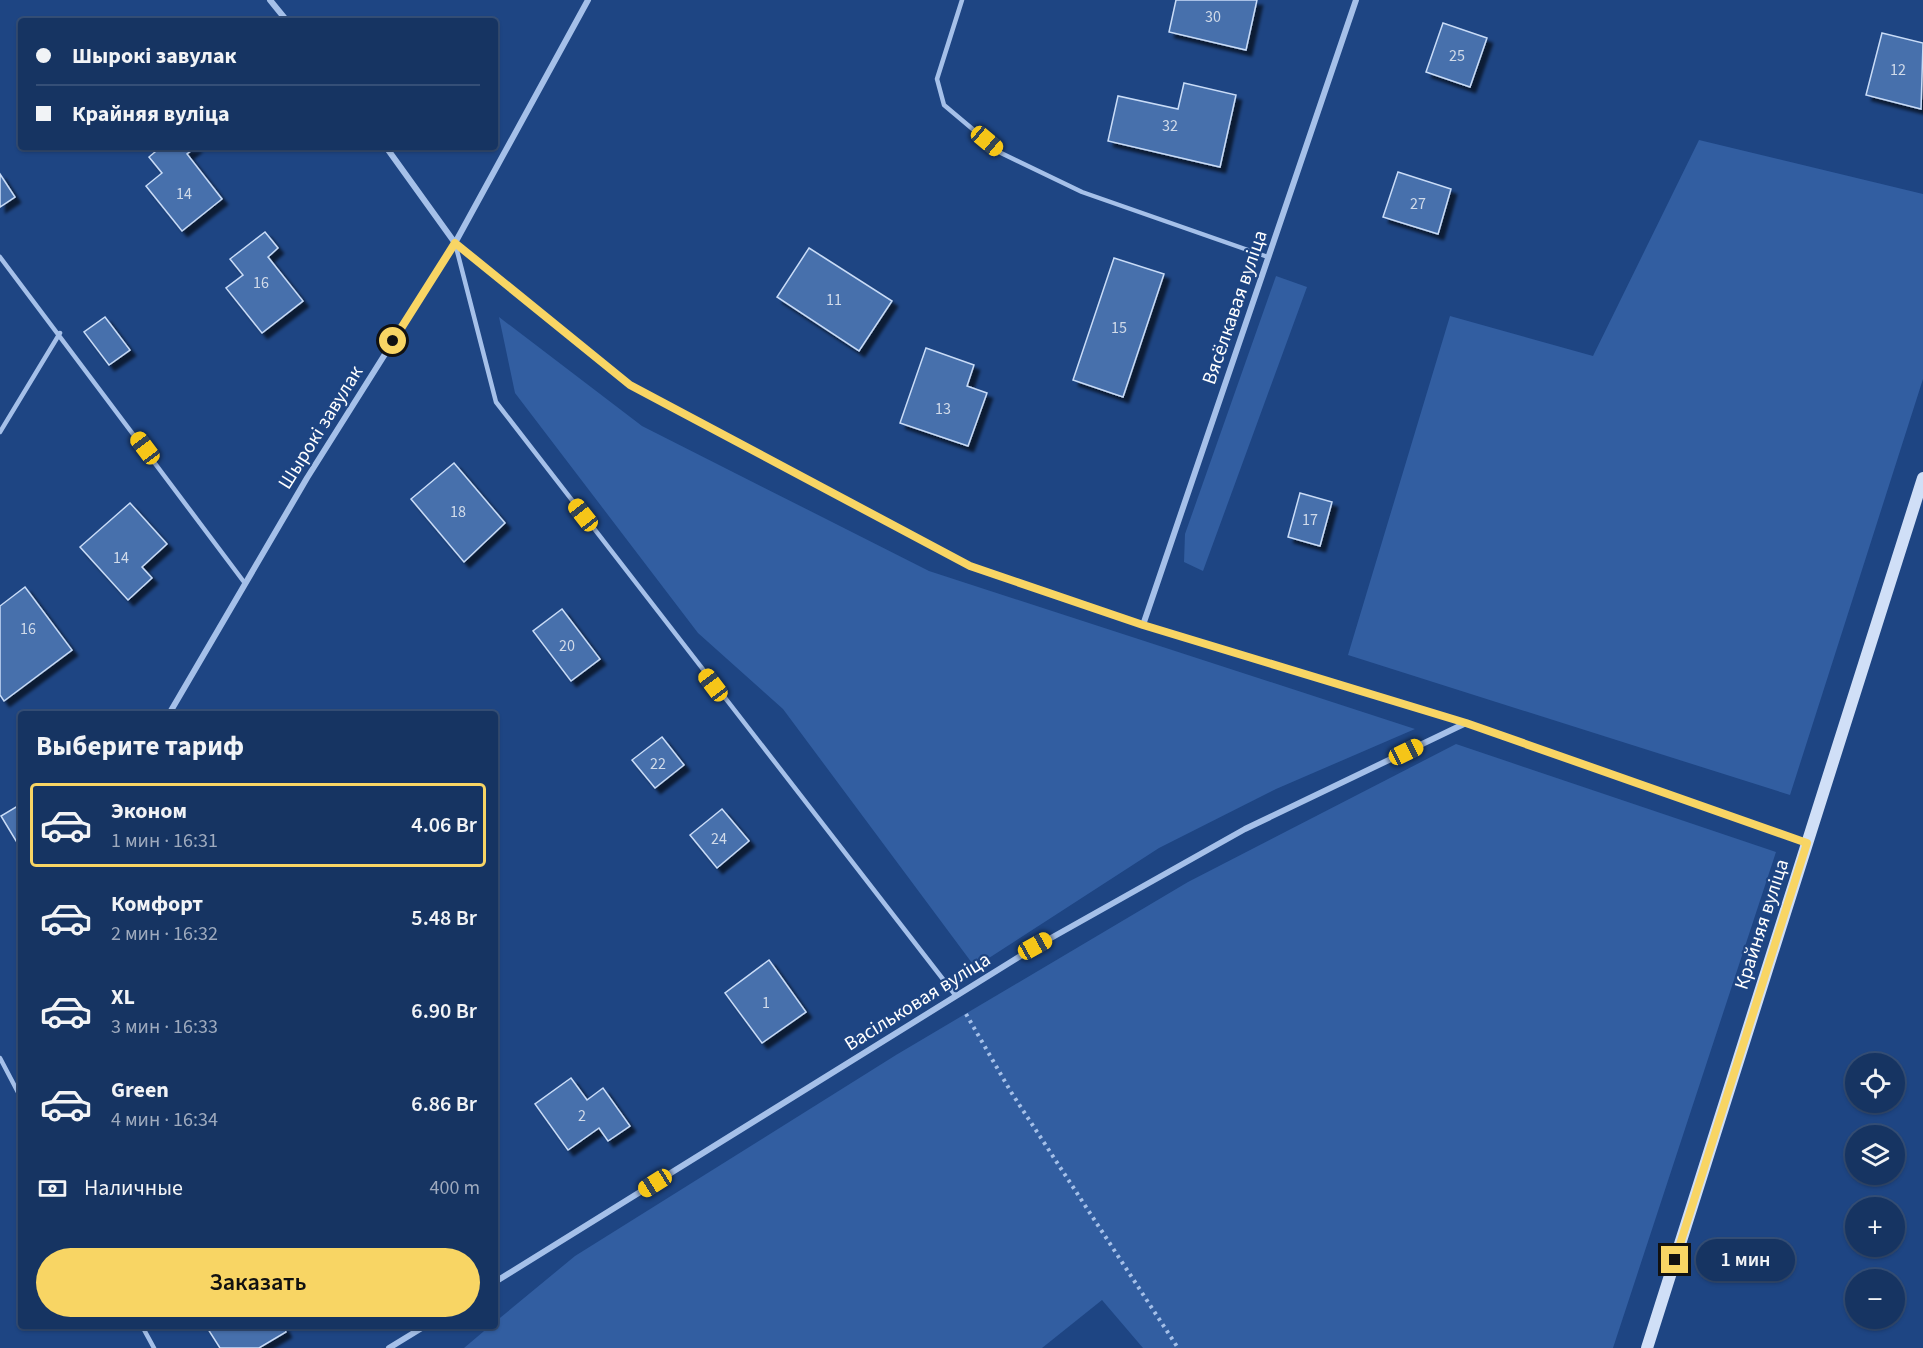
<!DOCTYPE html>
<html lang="ru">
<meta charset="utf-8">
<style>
:root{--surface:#163462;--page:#233f6b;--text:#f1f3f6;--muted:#9eaabe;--line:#354f77;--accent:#f8d564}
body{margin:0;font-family:"Source Sans 3",sans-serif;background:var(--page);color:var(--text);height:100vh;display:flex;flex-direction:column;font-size:22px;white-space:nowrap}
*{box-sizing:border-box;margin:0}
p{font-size:20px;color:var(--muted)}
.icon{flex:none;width:33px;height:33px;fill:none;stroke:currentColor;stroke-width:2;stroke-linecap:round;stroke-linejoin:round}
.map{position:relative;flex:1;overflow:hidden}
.panel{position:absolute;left:18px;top:711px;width:480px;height:618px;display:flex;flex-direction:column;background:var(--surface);border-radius:6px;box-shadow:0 2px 4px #0004,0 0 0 2px var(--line)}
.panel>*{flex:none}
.guide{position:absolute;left:18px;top:18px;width:480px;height:132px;border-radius:6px;box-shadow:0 2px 4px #0004,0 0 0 2px var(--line);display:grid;align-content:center;height:132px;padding:0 18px;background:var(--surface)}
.tools{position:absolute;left:1845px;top:1053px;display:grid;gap:12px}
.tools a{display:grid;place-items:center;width:60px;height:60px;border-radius:50%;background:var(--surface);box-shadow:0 2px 4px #0004,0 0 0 2px var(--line);font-size:30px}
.end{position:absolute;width:27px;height:27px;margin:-14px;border:8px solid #f8d564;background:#111;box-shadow:0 0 0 3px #111}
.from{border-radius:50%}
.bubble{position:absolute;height:42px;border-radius:21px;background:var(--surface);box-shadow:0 2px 4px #0004,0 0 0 2px var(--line);font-size:20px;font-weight:600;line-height:42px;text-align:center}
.car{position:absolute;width:18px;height:36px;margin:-18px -9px;border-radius:8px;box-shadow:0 0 4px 2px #0007;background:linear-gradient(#f5c518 24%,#345 0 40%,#f5c518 0 76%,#345 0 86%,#f5c518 0)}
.guide b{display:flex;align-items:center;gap:21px;height:57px;font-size:22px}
.guide b+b{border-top:2px solid var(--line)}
.guide i{width:15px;height:15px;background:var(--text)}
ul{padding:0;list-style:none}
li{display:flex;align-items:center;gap:18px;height:84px;margin:0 12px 9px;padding:0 6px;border:3px solid transparent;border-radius:6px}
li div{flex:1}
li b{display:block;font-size:22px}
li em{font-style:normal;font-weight:600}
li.selected{border-color:var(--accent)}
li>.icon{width:54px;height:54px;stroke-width:1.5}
h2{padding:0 18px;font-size:27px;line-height:72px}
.pay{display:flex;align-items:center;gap:15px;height:66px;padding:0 18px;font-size:22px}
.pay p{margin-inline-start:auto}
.button{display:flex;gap:12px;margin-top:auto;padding:12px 18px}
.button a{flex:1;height:69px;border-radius:36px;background:var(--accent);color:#111;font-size:24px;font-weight:600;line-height:69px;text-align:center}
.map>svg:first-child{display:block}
</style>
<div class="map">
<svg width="1923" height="1348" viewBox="0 0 1923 1348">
<defs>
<filter id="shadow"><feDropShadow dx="5.5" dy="5.5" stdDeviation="1.5" flood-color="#0009"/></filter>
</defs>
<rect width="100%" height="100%" fill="#1e4583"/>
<path fill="#325ea1" d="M1699,140L1923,194V379L1790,795L1348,655L1450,316L1593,356Z
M1276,276L1307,287L1203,571L1184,562L1185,534Z
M499,317L642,426L929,571L1415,729L1276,789L1159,848L975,967L783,709L698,633L515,393Z
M1456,744L1776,852L1613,1348H1143L1102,1300L1042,1348H464L490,1326H495V1322L575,1256L896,1055L1188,882Z"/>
<path fill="#466fac" stroke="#c9dcf7" stroke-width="1.5" filter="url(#shadow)" d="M1176,0H1257L1246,50L1169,32Z
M1443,23L1487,38L1470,87L1426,72Z
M1882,33L1923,43L1921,109L1866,95Z
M1184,83L1236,95L1220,167L1108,141L1118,96L1178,109Z
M161,147H196L187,154L222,199L182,231L146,186L162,173L149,157Z
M1398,172L1451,189L1438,234L1383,217Z
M0,174L15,197L0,207Z
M265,232L278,248L268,257L303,301L262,333L226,288L243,275L230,259Z
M809,248L892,301L859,351L777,297Z
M1114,258L1164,274L1123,397L1073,380Z
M105,317L130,350L109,365L84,332Z
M926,348L974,365L967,386L987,393L968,446L900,423Z
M454,463L505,523L464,562L411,499Z
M1300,493L1332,502L1320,546L1288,537Z
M130,503L167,544L142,567L152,578L128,600L80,547Z
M25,587L72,650L4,701L0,695V606Z
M562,609L600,659L571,681L533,631Z
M662,737L684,765L655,788L632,760Z
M21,804V849L1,816Z
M722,809L749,841L717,868L690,835Z
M769,960L806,1012L762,1043L725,993Z
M571,1078L587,1100L603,1088L630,1126L608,1141L599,1128L568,1150L535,1104Z
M206,1326H283L286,1332L259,1348H220Z"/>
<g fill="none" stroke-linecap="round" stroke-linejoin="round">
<path stroke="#a5c0e9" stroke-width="4" stroke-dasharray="3 4.5" stroke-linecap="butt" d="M966,1014L1011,1092L1178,1348"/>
<path stroke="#a5c0e9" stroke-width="4.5" d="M962,0L937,79L944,105L1001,153L1082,192L1268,257
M455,243L496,402L956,996
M0,257L244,582
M0,432L60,333
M0,1058L21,1098
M142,1326L154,1348"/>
<path stroke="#a5c0e9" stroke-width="6" d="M270,0L287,21
M386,147L455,243L630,385L970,566L1143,625L1466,723L1807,843
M1143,625L1356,0
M169,714L307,478L455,243L588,0
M495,1282L1035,947L1245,829L1466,723
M389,1348L425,1326"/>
<path stroke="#d0dff7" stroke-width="12" d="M1647,1348L1923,478"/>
</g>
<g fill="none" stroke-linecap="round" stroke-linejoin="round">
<path stroke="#f8d564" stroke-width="8" d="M393,341L455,243L630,385L970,566L1143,625L1466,723L1807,843L1675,1260"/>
</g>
<g text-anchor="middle" stroke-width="4.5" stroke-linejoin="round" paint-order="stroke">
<g font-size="16" fill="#d1dbea">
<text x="1213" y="22">30</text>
<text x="1457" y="61">25</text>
<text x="1898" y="75">12</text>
<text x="1170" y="131">32</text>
<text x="184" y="199">14</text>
<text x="1418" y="209">27</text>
<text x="261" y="288">16</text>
<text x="834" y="305">11</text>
<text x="1119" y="333">15</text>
<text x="943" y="414">13</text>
<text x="458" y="517">18</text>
<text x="1310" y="525">17</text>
<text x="121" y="563">14</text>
<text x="28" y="634">16</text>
<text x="567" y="651">20</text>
<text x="658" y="769">22</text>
<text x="719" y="844">24</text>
<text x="766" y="1008">1</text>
<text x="582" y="1121">2</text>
</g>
<g font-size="20" fill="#fff" stroke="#1e4583">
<text transform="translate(1234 307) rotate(-71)" y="7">Вясёлкавая вуліца</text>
<text transform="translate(320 427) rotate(-58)" y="7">Шырокі завулак</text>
<text transform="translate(1761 924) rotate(-72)" y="7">Крайняя вуліца</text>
<text transform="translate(917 1001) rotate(-32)" y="7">Васільковая вуліца</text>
</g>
</g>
</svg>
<div class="tools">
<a><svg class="icon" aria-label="locate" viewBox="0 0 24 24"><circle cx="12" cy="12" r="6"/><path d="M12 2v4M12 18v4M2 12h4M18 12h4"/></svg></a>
<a><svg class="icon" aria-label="layers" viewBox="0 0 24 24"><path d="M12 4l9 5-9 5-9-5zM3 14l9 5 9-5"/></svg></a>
<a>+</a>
<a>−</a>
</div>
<i class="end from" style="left:393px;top:341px"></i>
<i class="end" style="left:1675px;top:1260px"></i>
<div class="bubble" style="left:1696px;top:1239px;width:99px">1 мин</div>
<i class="car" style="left:987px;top:141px;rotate:130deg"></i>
<i class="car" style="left:145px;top:448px;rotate:323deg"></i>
<i class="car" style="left:583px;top:515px;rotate:322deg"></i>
<i class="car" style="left:713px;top:685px;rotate:323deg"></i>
<i class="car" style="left:1406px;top:752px;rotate:64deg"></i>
<i class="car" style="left:1035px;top:946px;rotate:61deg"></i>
<i class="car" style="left:655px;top:1183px;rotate:238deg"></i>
<div class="guide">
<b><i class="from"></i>Шырокі завулак</b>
<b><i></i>Крайняя вуліца</b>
</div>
<section class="panel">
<h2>Выберите тариф</h2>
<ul>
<li class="selected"><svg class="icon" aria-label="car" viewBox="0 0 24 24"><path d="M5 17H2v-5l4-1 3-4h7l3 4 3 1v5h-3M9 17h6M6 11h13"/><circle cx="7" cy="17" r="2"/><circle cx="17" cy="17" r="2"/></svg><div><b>Эконом</b><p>1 мин · 16:31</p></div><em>4.06 Br</em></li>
<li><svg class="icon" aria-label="car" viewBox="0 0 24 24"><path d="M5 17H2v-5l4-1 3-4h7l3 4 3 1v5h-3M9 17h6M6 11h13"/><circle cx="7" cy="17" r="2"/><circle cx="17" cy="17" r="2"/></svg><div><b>Комфорт</b><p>2 мин · 16:32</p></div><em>5.48 Br</em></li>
<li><svg class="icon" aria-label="car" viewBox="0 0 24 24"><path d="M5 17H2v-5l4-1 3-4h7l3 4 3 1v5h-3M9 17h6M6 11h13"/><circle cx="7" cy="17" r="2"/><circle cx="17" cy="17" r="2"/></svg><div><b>XL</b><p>3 мин · 16:33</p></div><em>6.90 Br</em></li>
<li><svg class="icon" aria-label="car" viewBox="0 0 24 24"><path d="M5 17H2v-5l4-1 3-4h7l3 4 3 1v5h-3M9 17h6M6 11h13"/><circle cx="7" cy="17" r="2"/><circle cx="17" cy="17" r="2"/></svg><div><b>Green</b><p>4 мин · 16:34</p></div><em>6.86 Br</em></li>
</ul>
<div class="pay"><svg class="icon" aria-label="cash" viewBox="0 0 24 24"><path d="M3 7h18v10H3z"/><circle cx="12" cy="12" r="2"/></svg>Наличные<p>400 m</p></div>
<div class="button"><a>Заказать</a></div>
</section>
</div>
